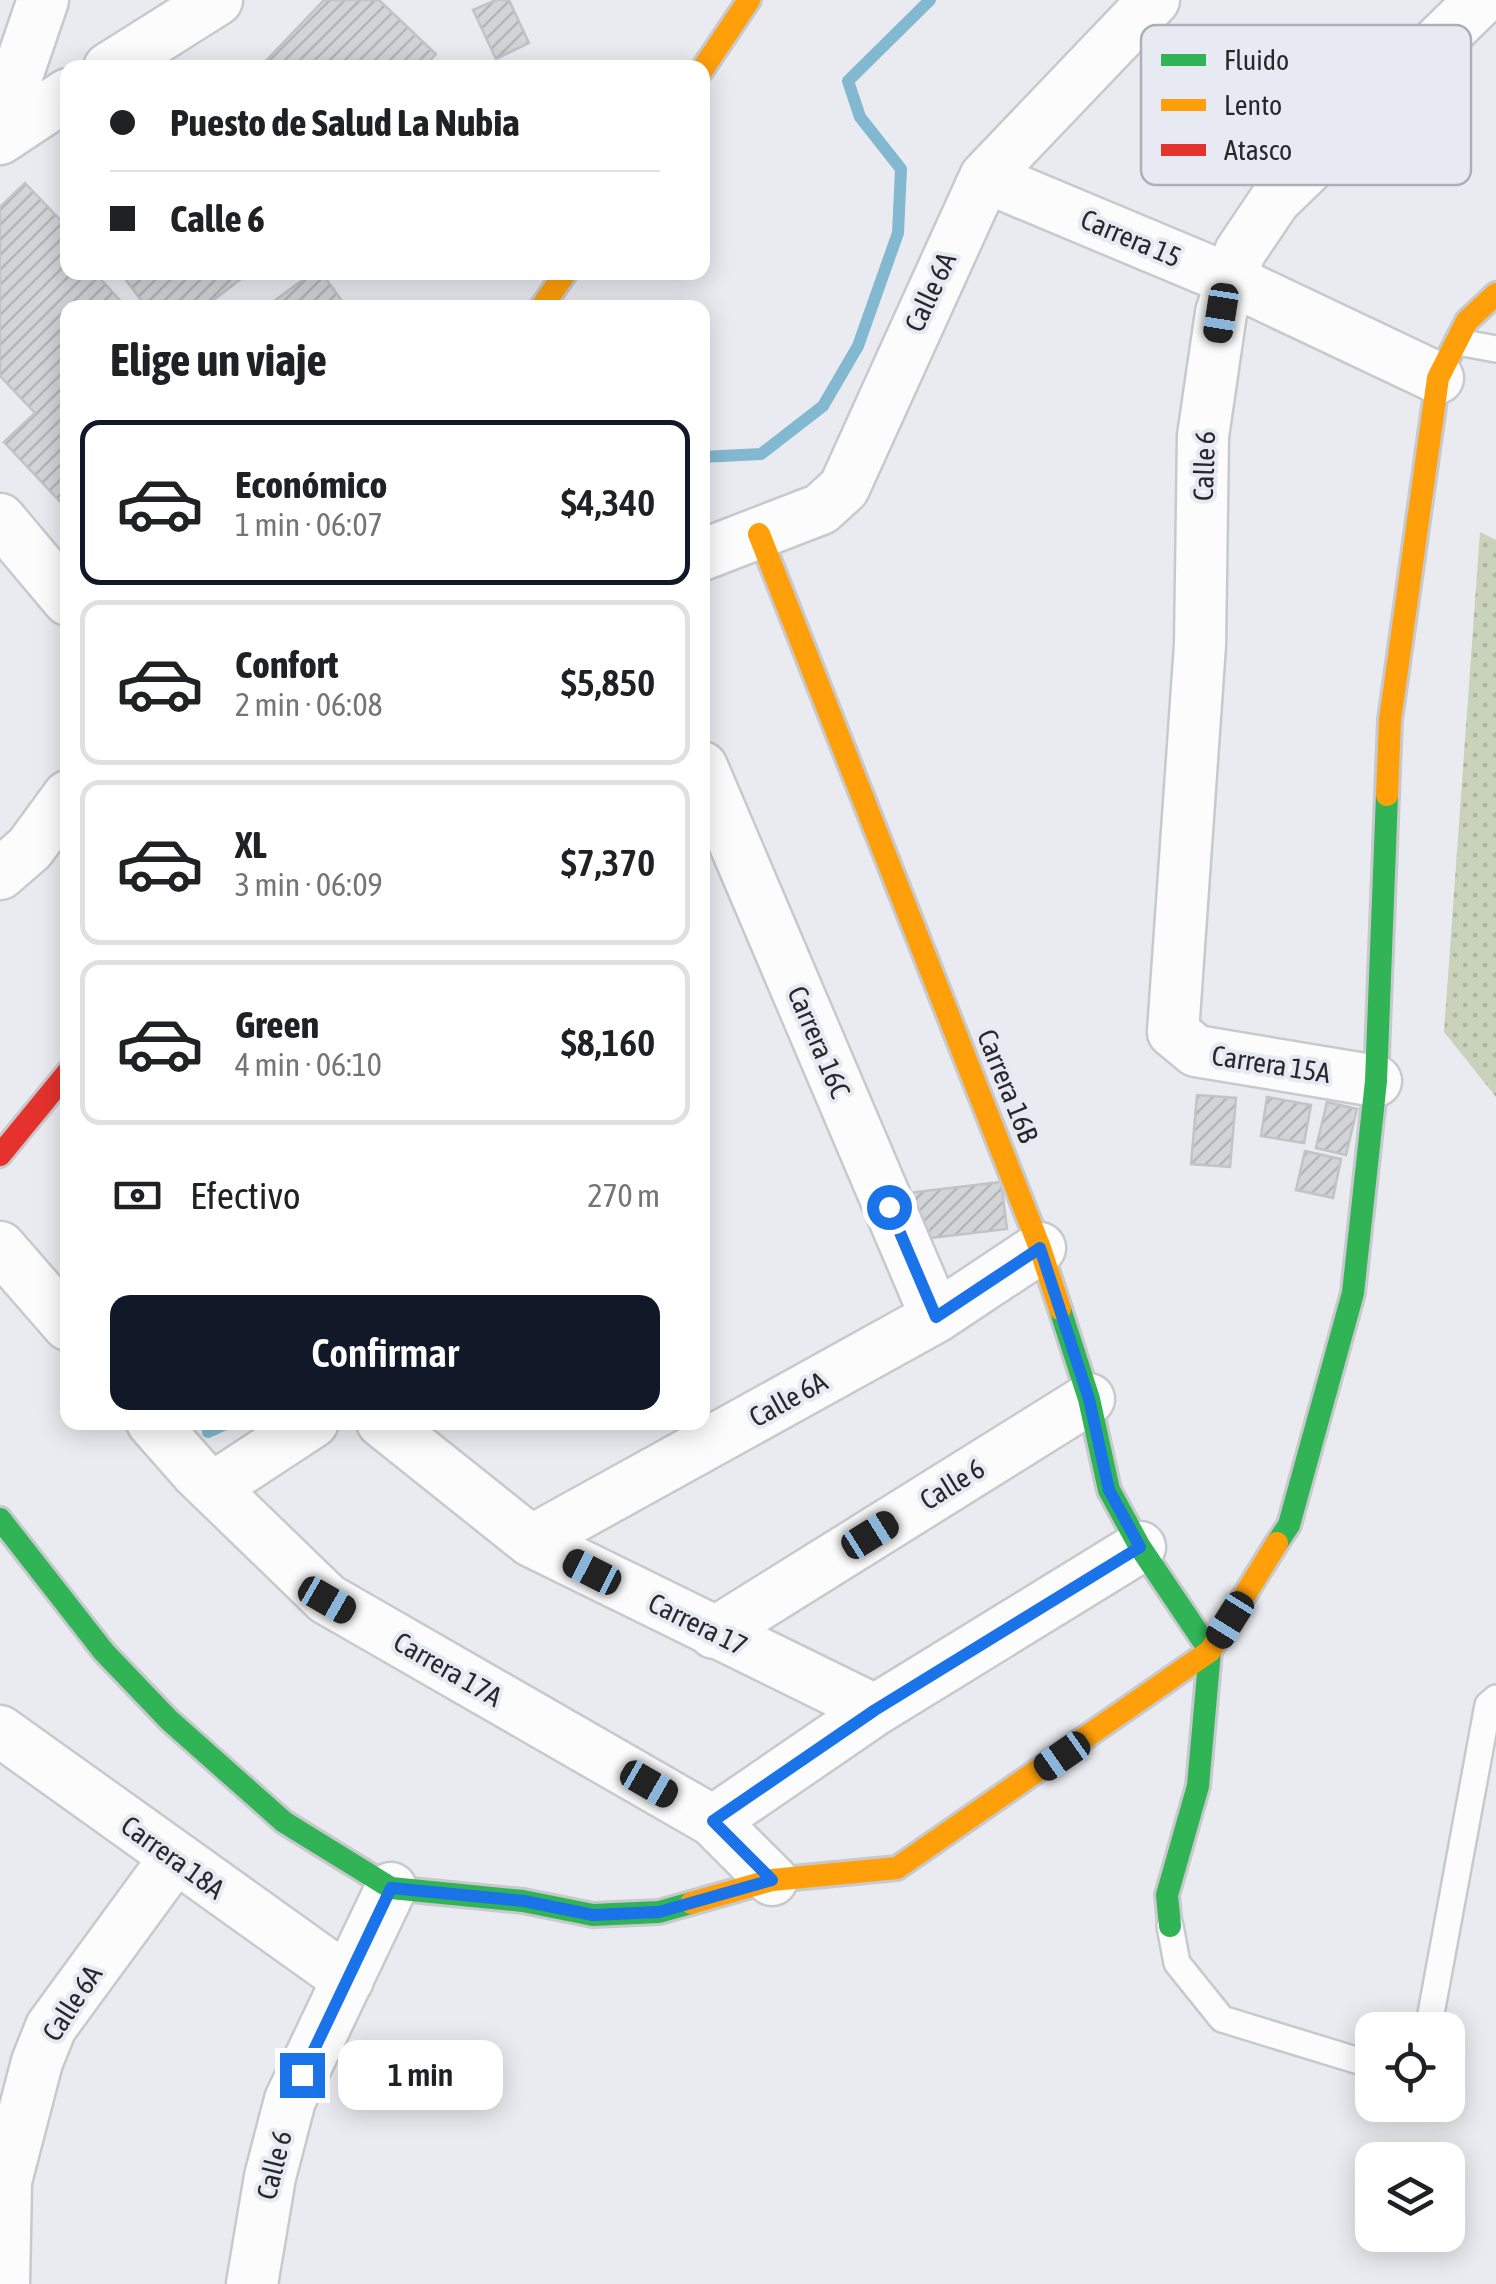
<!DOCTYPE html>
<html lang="es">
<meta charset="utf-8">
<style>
:root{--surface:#fff;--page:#f6f6f6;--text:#202124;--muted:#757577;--line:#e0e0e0;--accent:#111827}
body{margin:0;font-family:"Asap Condensed",sans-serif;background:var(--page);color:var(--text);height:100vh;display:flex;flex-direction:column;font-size:38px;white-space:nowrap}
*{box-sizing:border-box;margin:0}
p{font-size:32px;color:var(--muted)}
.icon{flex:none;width:55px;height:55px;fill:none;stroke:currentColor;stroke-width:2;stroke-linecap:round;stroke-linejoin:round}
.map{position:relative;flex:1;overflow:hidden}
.side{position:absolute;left:60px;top:300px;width:650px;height:1130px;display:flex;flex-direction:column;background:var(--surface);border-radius:20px;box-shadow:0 5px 25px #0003}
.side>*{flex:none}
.top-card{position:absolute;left:60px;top:60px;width:650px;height:220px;border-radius:20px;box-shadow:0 5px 25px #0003;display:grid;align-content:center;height:220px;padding:0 50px;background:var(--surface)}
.controls{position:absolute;left:1355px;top:2012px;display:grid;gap:20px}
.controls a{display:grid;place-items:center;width:110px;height:110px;border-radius:20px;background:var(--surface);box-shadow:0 5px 25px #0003;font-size:50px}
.end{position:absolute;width:45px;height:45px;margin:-22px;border:12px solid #1a73e8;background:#fff;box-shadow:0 0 0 5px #fff}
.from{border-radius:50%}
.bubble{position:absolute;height:70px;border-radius:20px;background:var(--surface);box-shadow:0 5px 25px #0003;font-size:32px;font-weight:600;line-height:70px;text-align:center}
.car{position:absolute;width:30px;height:60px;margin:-30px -15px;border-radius:12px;box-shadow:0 0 8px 2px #0007;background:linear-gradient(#222 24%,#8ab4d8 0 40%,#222 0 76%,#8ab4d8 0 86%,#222 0)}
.top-card b{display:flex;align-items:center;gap:35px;height:95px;font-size:38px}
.top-card b+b{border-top:2px solid var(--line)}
.top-card i{width:25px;height:25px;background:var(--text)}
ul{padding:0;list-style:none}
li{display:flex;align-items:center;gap:30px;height:165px;margin:0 20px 15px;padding:0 30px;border:5px solid var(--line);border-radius:20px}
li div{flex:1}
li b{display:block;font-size:38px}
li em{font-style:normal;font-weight:600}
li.active{border-color:var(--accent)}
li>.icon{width:90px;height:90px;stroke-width:1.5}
h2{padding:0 50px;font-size:45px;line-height:120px}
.pay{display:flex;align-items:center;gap:25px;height:110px;padding:0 50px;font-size:38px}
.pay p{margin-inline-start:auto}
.action{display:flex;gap:20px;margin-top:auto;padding:20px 50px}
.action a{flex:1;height:115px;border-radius:20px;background:var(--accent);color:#fff;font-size:40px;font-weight:600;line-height:115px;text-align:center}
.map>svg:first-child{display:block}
</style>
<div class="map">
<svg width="1496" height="2284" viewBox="0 0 1496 2284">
<defs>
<pattern id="grass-dots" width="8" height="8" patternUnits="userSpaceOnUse" patternTransform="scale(2.5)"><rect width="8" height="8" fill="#c9d2ba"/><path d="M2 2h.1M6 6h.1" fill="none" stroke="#adb4a0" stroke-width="1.8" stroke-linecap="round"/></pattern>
<pattern id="building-hatch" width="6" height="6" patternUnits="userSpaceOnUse" patternTransform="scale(2.5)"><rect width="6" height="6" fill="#d3d4d8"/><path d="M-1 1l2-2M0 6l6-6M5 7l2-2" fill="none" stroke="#b5b6ba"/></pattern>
</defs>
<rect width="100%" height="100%" fill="#eaebf0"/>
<path fill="url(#grass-dots)" d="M1480,532L1496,540V1097L1444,1032Z"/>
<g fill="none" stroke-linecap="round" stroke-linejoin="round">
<path stroke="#82b9d0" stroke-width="12" d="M702,457L761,454L823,406L858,346L898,233L901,169L860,117L848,81L930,0
M208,1432L230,1422"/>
</g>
<path fill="url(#building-hatch)" stroke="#c2c3c7" stroke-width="2.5" d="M324,0H379L436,54L423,68H259Z
M496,0H509L529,43L496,59L473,10Z
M25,183L68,228V272H94L127,308H68V510L4,442L35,413L0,376V207Z
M136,272H250L203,308H147L126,280Z
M313,272H321L347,308H265Z
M1197,1095L1236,1098L1230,1167L1191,1164Z
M1267,1097L1311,1105L1304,1143L1261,1136Z
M1327,1102L1357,1109L1346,1155L1316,1148Z
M1305,1151L1341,1159L1333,1198L1296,1190Z
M1001,1182L1007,1229L905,1241L899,1194Z"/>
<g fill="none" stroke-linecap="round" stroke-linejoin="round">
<g stroke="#c8c9cd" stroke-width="30">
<path id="lane" d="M1458,342L1496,349
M1170,1926L1177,1963L1222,2019L1372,2065
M1428,2030L1488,1705L1496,1698"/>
</g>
<g stroke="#c8c9cd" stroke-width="55">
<path id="street" d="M109,68L217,0
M0,126L43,0
M0,139L68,94
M985,177L1231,280L1438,378
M0,519L68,600
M702,555L821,509L844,488L985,177L1154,0
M702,767L936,1317
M0,874L30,848L68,796
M1376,1081L1196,1051L1173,1032L1200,645L1203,436L1221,313L1240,252L1275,200L1481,0
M0,1247L68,1325
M152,1422L197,1473L327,1599L713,1821L772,1880
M382,1422L531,1541L875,1710
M214,1487L313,1422
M531,1541L936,1317L1040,1248
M714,1633L1089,1399
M0,1731L348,1980
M713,1821L875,1710L1140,1547
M4,2284L6,2181L37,2062L51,2027L174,1859
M252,2284L270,2177L290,2100L391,1888"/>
</g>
<g stroke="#c8c9cd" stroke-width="28">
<path id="fast" d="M1060,1309L1089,1399L1109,1490L1140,1547L1210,1651L1198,1786L1167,1895L1170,1926
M0,1519L104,1652L169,1720L284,1822L391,1888L523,1901L593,1915L659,1912L691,1903
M1277,1543L1289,1525L1353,1293L1376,1081L1387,795"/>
</g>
<g stroke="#c8c9cd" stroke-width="28">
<path id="slow" d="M702,70L749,0
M541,308L566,272
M759,534L1040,1248L1060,1309
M1387,795L1390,720L1438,378L1467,321L1496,294
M691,1903L772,1880L897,1868L1210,1651L1277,1543"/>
</g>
<g stroke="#c8c9cd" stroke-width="28">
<path id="jam" d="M0,1155L68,1072"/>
</g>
<use href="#lane" stroke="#fcfcfd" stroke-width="25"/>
<use href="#street" stroke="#fcfcfd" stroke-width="50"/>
<use href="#fast" stroke="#30b455" stroke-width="22"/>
<use href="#slow" stroke="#ff9f0a" stroke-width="22"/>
<use href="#jam" stroke="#e5322d" stroke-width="22"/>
</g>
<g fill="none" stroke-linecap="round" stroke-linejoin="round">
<path stroke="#1a73e8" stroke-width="12" d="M302,2075L391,1888L524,1901L593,1915L659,1912L772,1880L713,1821L875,1710L1140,1547L1109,1490L1089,1399L1040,1248L936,1317L889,1207"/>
</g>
<g text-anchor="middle" stroke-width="8" stroke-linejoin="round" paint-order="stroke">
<g font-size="28" fill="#27282c" stroke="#e7e9f3">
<text transform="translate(1131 238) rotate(23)" y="10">Carrera 15</text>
<text transform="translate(930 292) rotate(-65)" y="10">Calle 6A</text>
<text transform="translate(1204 466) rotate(-88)" y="10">Calle 6</text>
<text transform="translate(819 1042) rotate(67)" y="10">Carrera 16C</text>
<text transform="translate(1271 1064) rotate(9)" y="10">Carrera 15A</text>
<text transform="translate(1008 1086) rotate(68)" y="10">Carrera 16B</text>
<text transform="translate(788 1399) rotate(-29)" y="10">Calle 6A</text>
<text transform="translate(952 1484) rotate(-32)" y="10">Calle 6</text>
<text transform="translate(698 1624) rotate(26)" y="10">Carrera 17</text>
<text transform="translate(448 1669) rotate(30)" y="10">Carrera 17A</text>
<text transform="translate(173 1857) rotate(36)" y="10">Carrera 18A</text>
<text transform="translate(72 2003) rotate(-57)" y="10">Calle 6A</text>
<text transform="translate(274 2165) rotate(-76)" y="10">Calle 6</text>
</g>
</g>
<rect x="1141" y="25" width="330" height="160" rx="15" fill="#e7e9f3" stroke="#adafb7" stroke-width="2.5"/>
<rect x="1161" y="54" width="45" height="12" fill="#30b455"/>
<rect x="1161" y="99" width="45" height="12" fill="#ff9f0a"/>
<rect x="1161" y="144" width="45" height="12" fill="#e5322d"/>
<g font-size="28" fill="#27282c">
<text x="1224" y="70">Fluido</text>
<text x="1224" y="115">Lento</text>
<text x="1224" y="160">Atasco</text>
</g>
</svg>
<div class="controls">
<a><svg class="icon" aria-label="locate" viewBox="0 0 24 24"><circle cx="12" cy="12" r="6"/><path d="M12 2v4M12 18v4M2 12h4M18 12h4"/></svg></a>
<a><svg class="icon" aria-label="layers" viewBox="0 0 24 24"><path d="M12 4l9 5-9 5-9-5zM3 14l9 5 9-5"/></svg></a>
</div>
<i class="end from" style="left:889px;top:1207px"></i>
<i class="end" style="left:302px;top:2075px"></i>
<div class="bubble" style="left:338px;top:2040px;width:165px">1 min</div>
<i class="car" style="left:1221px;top:313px;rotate:189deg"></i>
<i class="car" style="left:870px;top:1535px;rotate:58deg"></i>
<i class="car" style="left:592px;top:1572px;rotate:297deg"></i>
<i class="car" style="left:327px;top:1600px;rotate:120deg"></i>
<i class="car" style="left:1230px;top:1620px;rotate:212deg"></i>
<i class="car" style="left:1062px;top:1756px;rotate:235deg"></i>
<i class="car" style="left:649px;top:1784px;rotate:120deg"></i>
<div class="top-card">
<b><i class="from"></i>Puesto de Salud La Nubia</b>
<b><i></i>Calle 6</b>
</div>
<section class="side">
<h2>Elige un viaje</h2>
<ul>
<li class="active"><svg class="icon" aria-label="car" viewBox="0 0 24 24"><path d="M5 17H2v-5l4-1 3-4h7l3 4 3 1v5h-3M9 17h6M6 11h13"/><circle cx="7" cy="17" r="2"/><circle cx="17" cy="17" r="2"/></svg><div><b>Económico</b><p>1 min · 06:07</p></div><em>$4,340</em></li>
<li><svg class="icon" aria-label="car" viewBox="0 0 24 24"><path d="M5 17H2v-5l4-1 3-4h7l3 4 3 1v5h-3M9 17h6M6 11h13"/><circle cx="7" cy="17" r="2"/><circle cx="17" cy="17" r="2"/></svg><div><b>Confort</b><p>2 min · 06:08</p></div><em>$5,850</em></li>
<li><svg class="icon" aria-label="car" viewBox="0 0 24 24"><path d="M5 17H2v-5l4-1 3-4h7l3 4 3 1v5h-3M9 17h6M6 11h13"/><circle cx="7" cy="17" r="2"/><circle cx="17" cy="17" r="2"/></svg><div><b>XL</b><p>3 min · 06:09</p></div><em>$7,370</em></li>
<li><svg class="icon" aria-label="car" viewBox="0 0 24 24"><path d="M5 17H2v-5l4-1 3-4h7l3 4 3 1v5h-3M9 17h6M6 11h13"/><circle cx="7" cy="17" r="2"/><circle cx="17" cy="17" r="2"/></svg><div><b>Green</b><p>4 min · 06:10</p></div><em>$8,160</em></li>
</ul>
<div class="pay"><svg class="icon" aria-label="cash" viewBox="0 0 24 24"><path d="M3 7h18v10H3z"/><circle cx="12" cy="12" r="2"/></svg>Efectivo<p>270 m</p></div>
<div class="action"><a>Confirmar</a></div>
</section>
</div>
